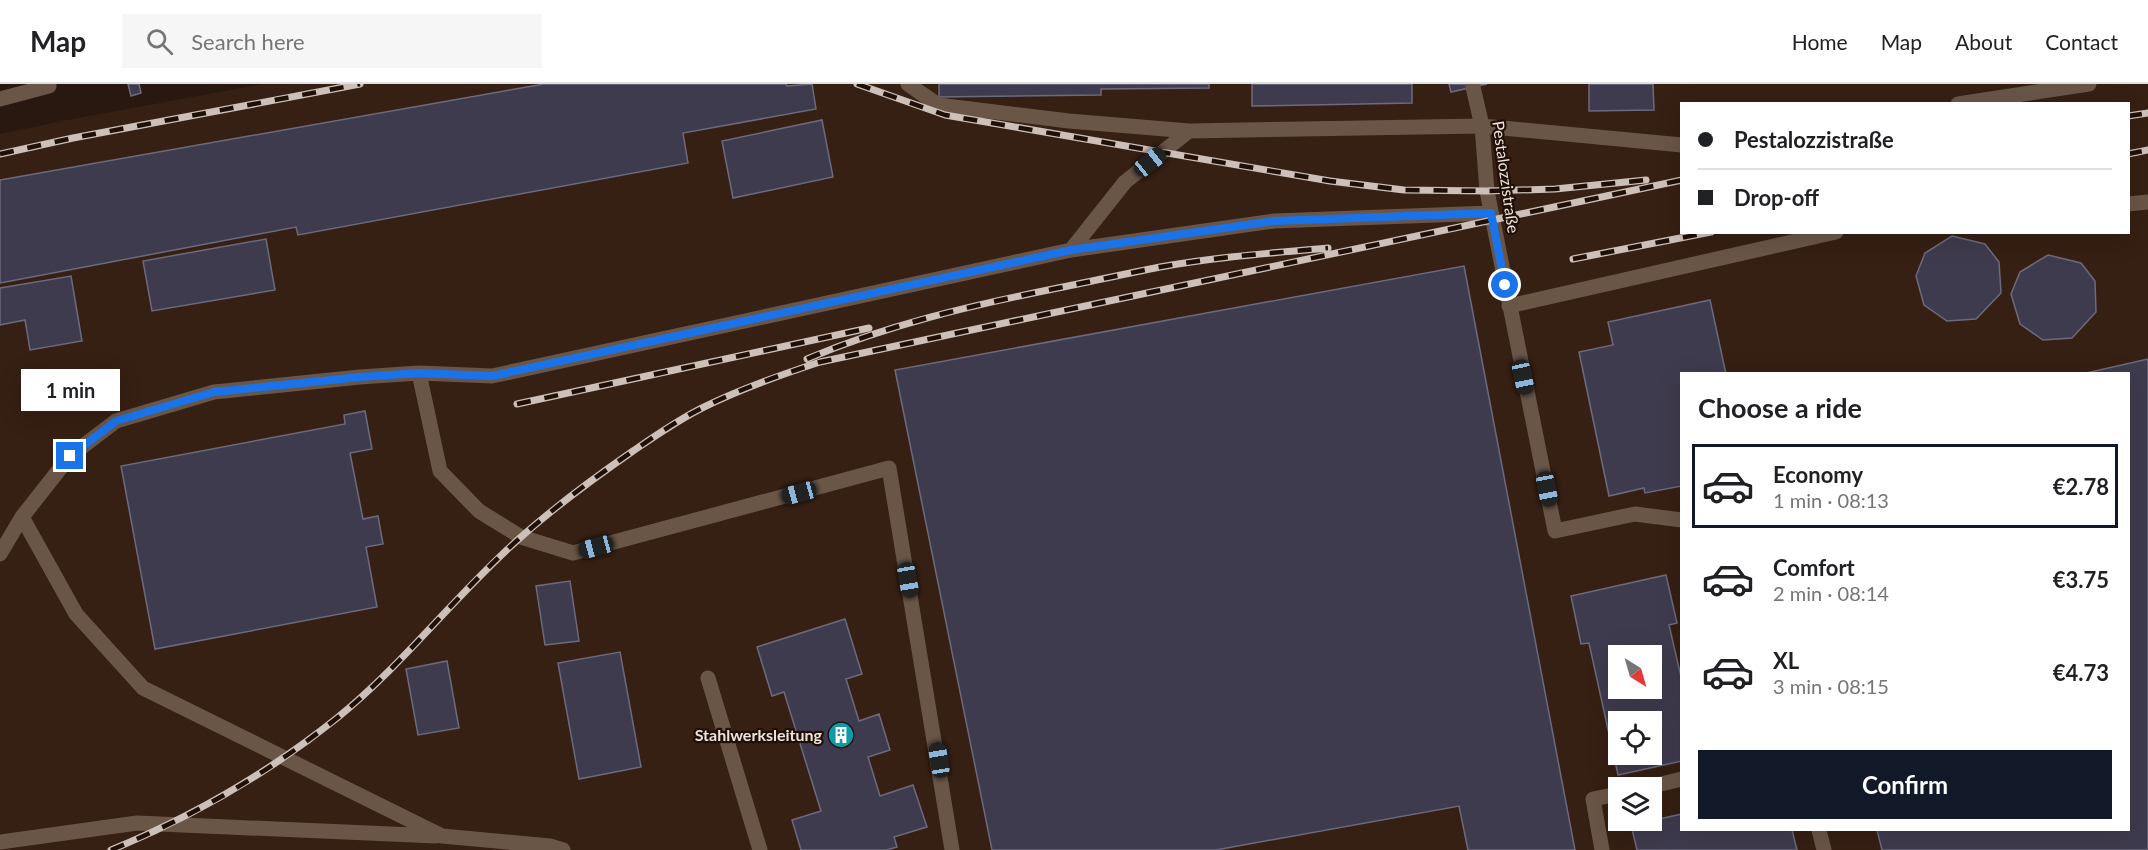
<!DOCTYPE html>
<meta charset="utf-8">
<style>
:root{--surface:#fff;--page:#f6f6f6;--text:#202124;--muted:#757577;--line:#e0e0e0;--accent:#111827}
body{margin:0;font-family:Lato,sans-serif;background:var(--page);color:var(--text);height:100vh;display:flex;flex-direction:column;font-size:22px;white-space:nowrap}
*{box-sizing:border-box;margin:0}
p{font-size:20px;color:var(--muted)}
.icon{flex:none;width:33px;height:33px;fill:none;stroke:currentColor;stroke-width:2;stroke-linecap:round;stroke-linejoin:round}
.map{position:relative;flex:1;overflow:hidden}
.side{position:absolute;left:1680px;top:288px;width:450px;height:459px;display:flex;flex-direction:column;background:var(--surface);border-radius:0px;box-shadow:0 6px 24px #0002}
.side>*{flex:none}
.hud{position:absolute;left:1680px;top:18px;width:450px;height:132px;border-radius:0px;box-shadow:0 6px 24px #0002;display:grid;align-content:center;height:132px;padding:0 18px;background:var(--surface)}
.needle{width:39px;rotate:143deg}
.fabs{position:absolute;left:1608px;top:561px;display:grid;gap:12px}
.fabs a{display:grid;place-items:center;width:54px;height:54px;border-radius:0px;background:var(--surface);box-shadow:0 6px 24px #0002;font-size:30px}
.end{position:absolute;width:27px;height:27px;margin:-14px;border:8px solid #1a73e8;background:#fff;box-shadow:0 0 0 3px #fff}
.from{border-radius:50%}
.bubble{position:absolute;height:42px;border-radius:0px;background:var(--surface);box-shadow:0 6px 24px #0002;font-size:20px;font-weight:700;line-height:42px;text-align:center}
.car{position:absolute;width:18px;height:36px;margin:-18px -9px;border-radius:8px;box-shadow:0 0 4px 2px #0007;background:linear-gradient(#222 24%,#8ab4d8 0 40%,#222 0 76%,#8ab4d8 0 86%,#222 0)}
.hud b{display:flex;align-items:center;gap:21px;height:57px;font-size:22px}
.hud b+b{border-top:2px solid var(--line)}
.hud i{width:15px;height:15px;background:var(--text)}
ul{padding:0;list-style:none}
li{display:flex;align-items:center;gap:18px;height:84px;margin:0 12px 9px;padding:0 6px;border:3px solid transparent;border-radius:0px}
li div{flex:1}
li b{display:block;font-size:22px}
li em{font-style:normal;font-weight:700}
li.selected{border-color:var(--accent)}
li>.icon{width:54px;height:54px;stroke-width:1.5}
h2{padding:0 18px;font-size:27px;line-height:72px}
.primary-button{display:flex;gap:12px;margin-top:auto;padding:12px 18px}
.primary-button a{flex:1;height:69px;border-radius:0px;background:var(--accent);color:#fff;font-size:24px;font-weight:700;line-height:69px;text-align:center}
header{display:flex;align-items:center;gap:36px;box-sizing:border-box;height:84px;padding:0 30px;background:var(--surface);border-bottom:2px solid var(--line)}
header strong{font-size:28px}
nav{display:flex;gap:33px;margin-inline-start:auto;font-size:21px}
.search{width:420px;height:54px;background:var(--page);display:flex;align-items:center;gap:15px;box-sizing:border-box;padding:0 21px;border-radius:0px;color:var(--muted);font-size:22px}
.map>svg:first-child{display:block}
</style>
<header>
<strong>Map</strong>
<div class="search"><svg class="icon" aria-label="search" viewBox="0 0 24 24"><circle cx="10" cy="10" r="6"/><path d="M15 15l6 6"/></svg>Search here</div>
<nav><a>Home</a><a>Map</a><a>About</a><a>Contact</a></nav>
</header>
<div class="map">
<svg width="2148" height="766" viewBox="0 0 2148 766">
<rect width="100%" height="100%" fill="#29180f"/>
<path fill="#361f13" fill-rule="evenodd" d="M263,0H2148V766H0V50L67,36ZM1682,20H2128V148H1682ZM1682,290H2128V746H1682ZM1618,572H1652V604H1618ZM1618,638H1652V670H1618ZM1618,704H1652V736H1618Z"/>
<path fill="#3f3b4e" stroke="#6d6a7e" stroke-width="1.5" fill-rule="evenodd" d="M128,0H139L141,9L131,12Z
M544,0H786L787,2L812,0L816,25L683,49L688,79L298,151L296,143L0,199V96Z
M939,0H1209V4L1101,5V11L939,13Z
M1252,0H1412V19L1252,22Z
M1449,0H1487L1451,8Z
M1589,0H1653L1654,26L1589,27Z
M822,36L833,93L733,114L722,57Z
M1952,152L1985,160L1999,178L2001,209L1976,235L1947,237L1924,221L1916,192L1925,169Z
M266,155L275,206L152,227L143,177Z
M2048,171L2081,179L2095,197L2096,228L2072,254L2043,256L2020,240L2011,210L2020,188Z
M1464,182L1575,766H1468L1459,722L1216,766H992L895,286Z
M71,192L82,257L30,266L25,236L0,241V204Z
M1710,216L1726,290H1682V402L1645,409L1644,404L1609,412L1579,268L1613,261L1608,238Z
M2148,275V766H1882L1877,746H2128V290H2082Z
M365,327L372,365L350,369L363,435L378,432L383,460L366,463L377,523L155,565L121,382L345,340L344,331Z
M1666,491L1677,539L1669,541L1682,597V677L1618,691L1589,559L1581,560L1571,512ZM1618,572H1652V604H1618ZM1618,638H1652V670H1618Z
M570,497L579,557L545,561L536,502Z
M845,535L862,590L846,595L859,637L879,630L890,666L868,673L880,712L913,701L927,743L894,753L897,763L887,766H801L792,736L821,727L784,608L772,612L757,563Z
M620,568L641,683L579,695L558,579Z
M447,577L459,644L418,651L406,585Z
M1682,730V746H1792L1797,766H1637L1631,741Z"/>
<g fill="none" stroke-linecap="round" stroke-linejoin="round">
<path stroke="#6a5647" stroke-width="15" d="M908,0L938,21L1069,37L1189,47
M1473,3L1482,42L1487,107L1555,447L1635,430L1682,436
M1958,20L2089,0
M2128,120L2148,118
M1071,166L1125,98L1189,47L1482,42L1682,61
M1509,222L1836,148
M419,289L440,387L479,427L521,453L573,469L889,384L952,766
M22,433L76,530L143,604L442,752L550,762L563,766
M0,470L22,433L70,372L116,337L214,308L360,293L419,289L492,292L1071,166L1274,137L1491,129
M708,594L760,766
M1644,704L1682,695
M1819,746L1824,766
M0,758L137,739L436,752
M1602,766L1593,715L1618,710"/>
<path stroke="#6a5647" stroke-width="15" d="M0,15L49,2"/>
<g stroke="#cdc0b9" stroke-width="7">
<path id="rail" d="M857,0L945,31L1330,97L1404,106L1487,107L1555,105L1646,96
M2128,32L2148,29
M0,70L73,54L360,0
M2128,70L2148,66
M1573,175L1711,148
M807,275C887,241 969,222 1053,205C1089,198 1124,190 1160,183C1215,173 1272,169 1328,164
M517,320L869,244
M111,766C194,732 267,690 337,634C404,580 457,509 521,453C556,422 594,394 633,367C655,352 678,336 702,324C740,305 780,291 820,278L1682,96"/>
</g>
<use href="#rail" stroke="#1f0f07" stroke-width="4.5" stroke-dasharray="14" stroke-linecap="butt"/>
</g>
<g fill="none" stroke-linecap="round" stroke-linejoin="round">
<path stroke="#1a73e8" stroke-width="8" d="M70,372L116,337L214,308L360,293L419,289L492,292L1071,166L1274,137L1491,129L1505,201"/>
</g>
<defs>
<g id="building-disc" transform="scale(1.35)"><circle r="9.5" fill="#0f9aa8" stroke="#1f0f07"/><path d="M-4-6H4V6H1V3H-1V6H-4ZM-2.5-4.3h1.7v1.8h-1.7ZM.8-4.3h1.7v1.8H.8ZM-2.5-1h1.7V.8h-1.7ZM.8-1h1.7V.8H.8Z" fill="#fff"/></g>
</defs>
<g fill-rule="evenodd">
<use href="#building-disc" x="841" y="651"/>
</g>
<g text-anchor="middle" stroke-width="4.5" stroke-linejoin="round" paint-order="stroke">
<g font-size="16" fill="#efe3dd" stroke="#1f0f07">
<text transform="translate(1506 93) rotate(82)" y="6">Pestalozzistraße</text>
</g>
<g font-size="16" font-weight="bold" fill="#efe3dd" stroke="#1f0f07" text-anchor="end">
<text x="822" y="657">Stahlwerksleitung</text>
</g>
</g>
</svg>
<div class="fabs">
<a><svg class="needle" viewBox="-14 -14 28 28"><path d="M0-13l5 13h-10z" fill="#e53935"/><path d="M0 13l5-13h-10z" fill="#757577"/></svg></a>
<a><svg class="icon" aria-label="locate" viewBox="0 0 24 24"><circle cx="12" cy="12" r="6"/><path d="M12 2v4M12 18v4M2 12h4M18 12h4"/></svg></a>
<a><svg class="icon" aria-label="layers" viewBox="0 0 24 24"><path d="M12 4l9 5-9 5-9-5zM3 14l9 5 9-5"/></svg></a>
</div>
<i class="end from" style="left:1505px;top:201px"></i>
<i class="end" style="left:70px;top:372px"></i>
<div class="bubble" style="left:21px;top:285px;width:99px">1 min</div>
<i class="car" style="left:1150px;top:78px;rotate:51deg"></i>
<i class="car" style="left:1523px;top:293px;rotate:168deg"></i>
<i class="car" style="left:1547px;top:405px;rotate:169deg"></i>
<i class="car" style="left:799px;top:409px;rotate:255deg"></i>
<i class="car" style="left:596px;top:463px;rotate:255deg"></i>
<i class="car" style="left:908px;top:496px;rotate:170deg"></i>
<i class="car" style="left:939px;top:676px;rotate:351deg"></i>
<div class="hud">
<b><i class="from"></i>Pestalozzistraße</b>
<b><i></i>Drop-off</b>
</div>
<section class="side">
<h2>Choose a ride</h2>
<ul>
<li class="selected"><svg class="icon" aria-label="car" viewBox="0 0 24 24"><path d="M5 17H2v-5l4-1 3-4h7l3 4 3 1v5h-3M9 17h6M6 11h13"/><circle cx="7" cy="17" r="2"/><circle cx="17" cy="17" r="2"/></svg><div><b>Economy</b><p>1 min · 08:13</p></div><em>€2.78</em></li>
<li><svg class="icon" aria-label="car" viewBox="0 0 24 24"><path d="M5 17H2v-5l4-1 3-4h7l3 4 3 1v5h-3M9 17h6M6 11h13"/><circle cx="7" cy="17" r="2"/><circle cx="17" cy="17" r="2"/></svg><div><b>Comfort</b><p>2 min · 08:14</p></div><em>€3.75</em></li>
<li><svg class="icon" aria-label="car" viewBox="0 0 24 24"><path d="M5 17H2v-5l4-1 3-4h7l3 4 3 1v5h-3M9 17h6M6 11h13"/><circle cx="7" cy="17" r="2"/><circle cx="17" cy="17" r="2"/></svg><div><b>XL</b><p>3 min · 08:15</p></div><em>€4.73</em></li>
</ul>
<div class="primary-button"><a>Confirm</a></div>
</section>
</div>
